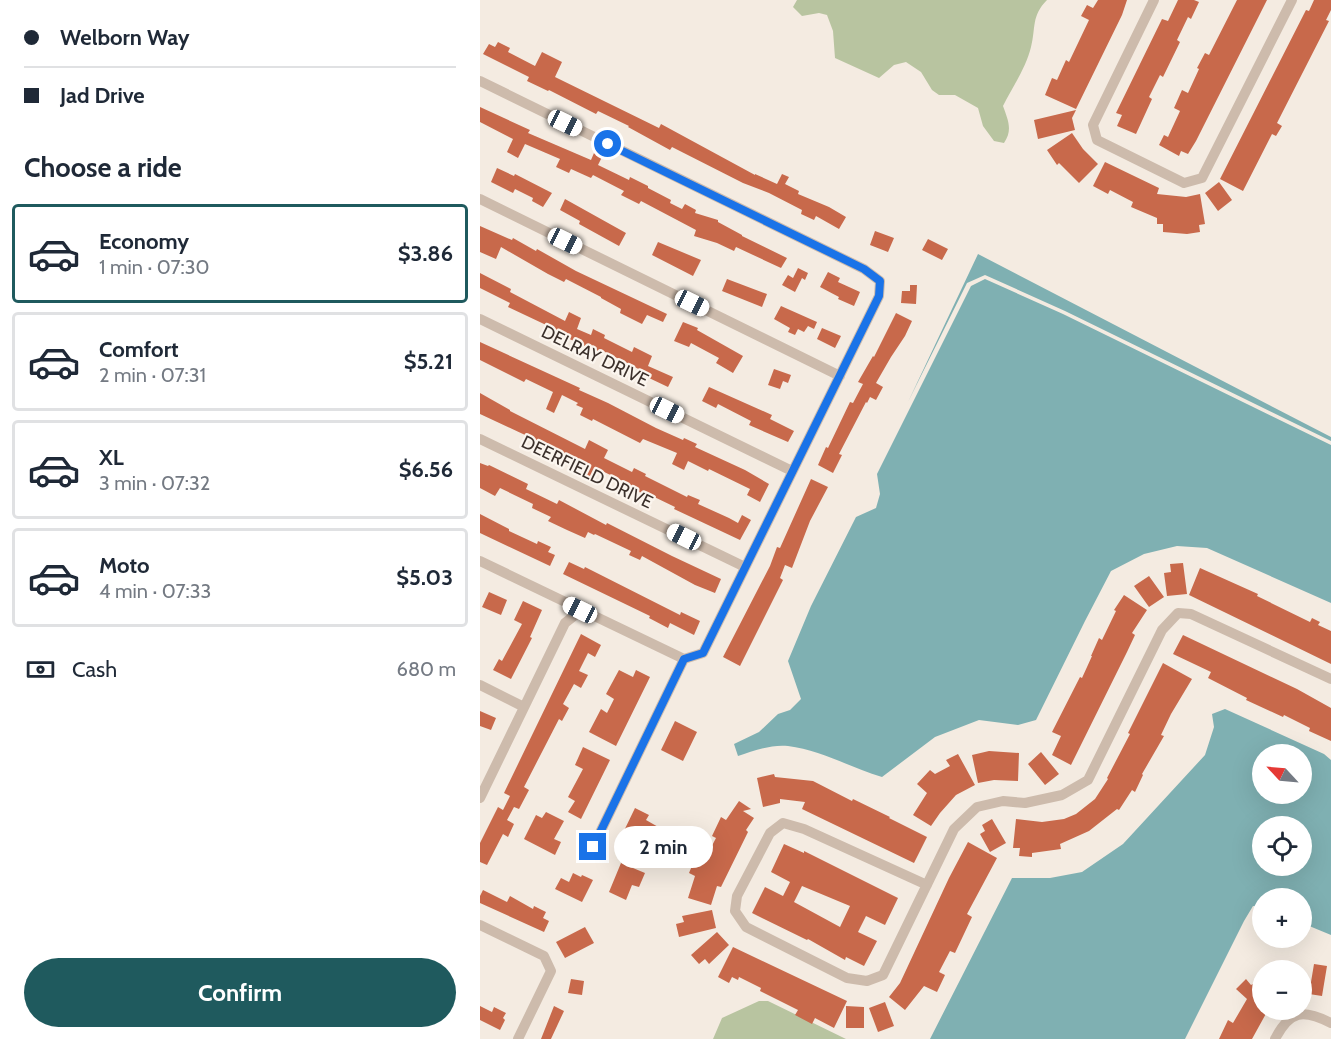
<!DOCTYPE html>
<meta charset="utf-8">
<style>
:root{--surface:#fff;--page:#f6f6f7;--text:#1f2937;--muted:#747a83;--line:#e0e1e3;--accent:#1f5a5e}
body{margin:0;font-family:Cabin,sans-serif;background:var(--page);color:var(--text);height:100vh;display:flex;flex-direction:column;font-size:22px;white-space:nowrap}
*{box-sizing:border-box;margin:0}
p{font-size:20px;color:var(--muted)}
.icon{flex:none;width:33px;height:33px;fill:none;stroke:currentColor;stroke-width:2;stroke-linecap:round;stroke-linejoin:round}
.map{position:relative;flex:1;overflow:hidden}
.details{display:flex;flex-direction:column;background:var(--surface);width:480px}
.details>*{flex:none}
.guide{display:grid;align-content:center;height:132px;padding:0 24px;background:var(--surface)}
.needle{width:39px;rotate:296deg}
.tools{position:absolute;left:772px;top:744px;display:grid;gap:12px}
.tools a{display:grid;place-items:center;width:60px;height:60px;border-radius:50%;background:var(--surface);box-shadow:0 6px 24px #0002;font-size:30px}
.end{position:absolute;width:27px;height:27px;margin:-14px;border:8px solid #1a73e8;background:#fff;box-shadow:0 0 0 3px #fff}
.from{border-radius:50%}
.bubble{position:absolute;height:42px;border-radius:21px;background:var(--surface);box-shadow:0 6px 24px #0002;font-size:20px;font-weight:700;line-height:42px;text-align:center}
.car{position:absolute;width:18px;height:36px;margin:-18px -9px;border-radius:8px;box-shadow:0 0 4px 2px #0007;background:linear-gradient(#fff 24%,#345 0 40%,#fff 0 76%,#345 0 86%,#fff 0)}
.guide b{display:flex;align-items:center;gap:21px;height:57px;font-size:22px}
.guide b+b{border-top:2px solid var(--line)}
.guide i{width:15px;height:15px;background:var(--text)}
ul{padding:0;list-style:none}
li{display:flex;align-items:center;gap:18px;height:99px;margin:0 12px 9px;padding:0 12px;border:3px solid var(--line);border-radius:6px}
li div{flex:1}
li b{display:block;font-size:22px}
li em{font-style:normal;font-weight:700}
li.active{border-color:var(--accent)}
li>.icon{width:54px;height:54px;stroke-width:1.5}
h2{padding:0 24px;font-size:27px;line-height:72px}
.pay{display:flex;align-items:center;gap:15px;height:66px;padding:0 24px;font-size:22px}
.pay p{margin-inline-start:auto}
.cta{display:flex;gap:12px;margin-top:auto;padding:12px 24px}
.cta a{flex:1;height:69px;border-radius:36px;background:var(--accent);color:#fff;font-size:24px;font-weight:700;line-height:69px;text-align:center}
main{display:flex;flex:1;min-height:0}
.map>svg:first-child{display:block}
</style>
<main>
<section class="details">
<div class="guide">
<b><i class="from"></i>Welborn Way</b>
<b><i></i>Jad Drive</b>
</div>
<h2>Choose a ride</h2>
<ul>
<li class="active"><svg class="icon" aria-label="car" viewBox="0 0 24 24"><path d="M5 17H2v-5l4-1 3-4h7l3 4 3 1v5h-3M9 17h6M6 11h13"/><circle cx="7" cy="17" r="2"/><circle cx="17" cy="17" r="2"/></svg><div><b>Economy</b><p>1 min · 07:30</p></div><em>$3.86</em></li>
<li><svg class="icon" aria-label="car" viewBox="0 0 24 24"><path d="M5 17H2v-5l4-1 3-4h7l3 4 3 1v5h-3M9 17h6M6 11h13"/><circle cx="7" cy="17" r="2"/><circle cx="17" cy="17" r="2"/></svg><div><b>Comfort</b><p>2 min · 07:31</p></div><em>$5.21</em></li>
<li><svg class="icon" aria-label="car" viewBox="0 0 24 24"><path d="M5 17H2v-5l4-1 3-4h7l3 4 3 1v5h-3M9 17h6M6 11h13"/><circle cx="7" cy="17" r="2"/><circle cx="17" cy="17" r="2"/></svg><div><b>XL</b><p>3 min · 07:32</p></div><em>$6.56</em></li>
<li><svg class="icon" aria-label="car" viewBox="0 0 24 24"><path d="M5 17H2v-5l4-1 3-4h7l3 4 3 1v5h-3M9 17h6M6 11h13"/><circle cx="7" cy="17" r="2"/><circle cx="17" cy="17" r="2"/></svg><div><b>Moto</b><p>4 min · 07:33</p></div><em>$5.03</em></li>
</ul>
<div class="pay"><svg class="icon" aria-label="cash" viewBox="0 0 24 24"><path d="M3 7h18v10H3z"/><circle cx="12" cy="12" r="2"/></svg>Cash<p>680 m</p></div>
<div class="cta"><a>Confirm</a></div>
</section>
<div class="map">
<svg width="851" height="1039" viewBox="0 0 851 1039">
<rect width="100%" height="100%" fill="#f4ebe1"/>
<path fill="#b8c4a0" d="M317,0H567C551,16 556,28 551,47C546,68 532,88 523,106C528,120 533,130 524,143L514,141L503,126L498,108L475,95H459L452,90L441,72L426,62L414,65L399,78L355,58L353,31L347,15L339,13L322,16L313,7Z
M279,1001H288L366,1039H233L242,1018Z"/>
<path fill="#7fb0b2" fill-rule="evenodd" d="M498,254L851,437V441L585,311L505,275L487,283L428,402Z
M505,279L583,314L851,445V603L727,548L697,546L664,554L631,571L605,621L556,720L538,725L499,720L455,737L402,777C371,768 341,750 308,746C292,744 273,751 258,756L254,744L279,732L298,714L310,710L321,699L308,661L331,606L376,517L396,508L400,494L397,474L491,286Z
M745,709L844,754L851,760V935L822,923V898H783V908L773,906L764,921L705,1039H450L532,878H570L602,872L643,844L725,755L734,727L732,714ZM822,754V794H783V754ZM822,826V866H783V826Z"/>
<path fill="#c8694b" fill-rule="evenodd" d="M618,0H647L642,15L596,109L565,95L572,78L577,80L586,60L589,62L609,20L601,16L607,5L613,8Z
M698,0H714L719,2L711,19L708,17L697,40L700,42L683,77L680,75L669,97L672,99L656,134L637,126L642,115L636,113L682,19L688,21Z
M757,0H787L716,141L708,154L701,151L699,156L679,145L684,135L688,137L700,111L694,108L702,90L708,93L719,69L717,68L725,53L729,55Z
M834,0H851V10L846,20L849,21L797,123L802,126L796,136L792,134L763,191L740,179L826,10L829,11Z
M18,42L30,48L28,52L55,66L62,52L82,62L75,77L179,128L181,124L275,175V174L297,184L302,174L309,177L305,184L319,191L318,194L349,207L366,217L359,229L336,216L334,220L321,214L322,210L289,193L263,183L192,147L190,150L148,127L149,126L118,111L116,114L69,90L68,91L47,81L49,77L3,54L9,44L15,47Z
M0,107L50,130L48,133L111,160L114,153L122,157L118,165L149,180L150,177L168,186V188L191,200L190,203L202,209L205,204L216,210L215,213L238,220V222L262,235V236L307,258L301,268L256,247L254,251L237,243L214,236L216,230L161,201L159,204L141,195L144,191L113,175L111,178L91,169L89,173L76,167L80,159L45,144L38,158L27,152L33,139L0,122Z
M596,110L592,118L595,130L558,139L554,120Z
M592,133L603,149L618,164L599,183L579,163L577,165L567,150Z
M625,162L679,188L677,194L706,197L720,194L725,224L719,225L720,232L707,234L683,232V224H677V218L651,207L653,202L630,190L628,194L613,186Z
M17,168L34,176L35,174L72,193L63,207L52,201L53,198L35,189L33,193L11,182Z
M739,182L752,200L738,211L725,193Z
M85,199L146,233L139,246L99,224L100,221L80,210Z
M0,226L32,240L33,238L56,251L57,249L96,271L187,314L183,322L167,315L162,324L140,313L141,309L121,298V297L86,279L84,282L68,274L21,247L16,259L0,252Z
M395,231L414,238L408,252L390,245Z
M448,239L468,249L462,260L442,250Z
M178,242L221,260L213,276L172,255Z
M318,268L328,273L325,280L322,278L315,292L302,285L308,275L313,278Z
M348,272L360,278L358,282L380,292L374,306L358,299L359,297L340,287Z
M0,273L31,289L30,292L85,321L89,312L101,318L97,329L111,335L113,329L125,335L124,338L152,352L154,347L172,356L168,366L193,377L188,387L169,378L170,375L147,363L119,349L117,352L79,334L81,332L28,307L30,303L0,288Z
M247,279L287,294L282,307L242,291Z
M430,285H437L436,304L421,303L422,291H430Z
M301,306L337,322L334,329L328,326L324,332L318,329L315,335L308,332L310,328L294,319Z
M416,313L432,321L425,336L411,357L396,383L403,387L396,400L390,397L387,403L386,402L359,454L362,455L353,473L338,465L346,447L348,448L370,402L373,403L383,384L378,382L393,356L394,357Z
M203,322L218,328L217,330L263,356L253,373L236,363L239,358L211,343L209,347L194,341Z
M342,328L361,336L355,348L337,339Z
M0,342L100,388L99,390L128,403L176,428L203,440L204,438L217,444L215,447L265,470L289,484L280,502L267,495L270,489L229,469L228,471L208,461L204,470L192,464L197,453L163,439L160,443L113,419L112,421L100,415L103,408L96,405L98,403L82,395L74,413L66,409L73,392L46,379L44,382L0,360Z
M294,369L311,375L308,383L303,381L300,389L288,385Z
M229,387L292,415L290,419L314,431L308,442L269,425L271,421L238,404L236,408L222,401Z
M0,393L30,410V411L105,449L109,440L128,450L124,458L152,472L154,468L166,474L165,476L207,497L208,495L220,500L218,504L249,518L258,523L262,515L271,520L260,540L194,509L195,507L164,492L163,494L146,485L147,483L118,469L112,480L100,474L105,463L0,414Z
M0,463L8,466L9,465L48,484L46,489L77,504L79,500L126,525L127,523L192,556L241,579L235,593L215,585L162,556L160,560L149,555L151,551L115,534L114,535L108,532L105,538L87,530L68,521L71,517L52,508L53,504L20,488L15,496L0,488Z
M331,479L348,487L330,521L312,568L305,565L300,578L303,580L260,666L243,657L290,566L297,547L300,548Z
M0,514L29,529V531L57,544L58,541L71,547L68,552L75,555L70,566L0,533Z
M89,562L104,569L105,567L200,615L201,612L220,621L214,635L190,623L188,628L169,618L170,616L83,574Z
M703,563L707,594L687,596L684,573L691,572L690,564Z
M720,568L778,594L777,596L830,622L832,618L840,622L838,625L851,631V664L709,595Z
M669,576L684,597L669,607L654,586Z
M9,592L27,600L21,615L2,607Z
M644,595L667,610L652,633L655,635L647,652L591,765L572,755L581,736L572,732L600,677L602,678L612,656H611L619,638L622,640L636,611L634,610Z
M43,601L62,610L50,637L52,638L31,679L13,670L19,659L22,661L42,624L34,620Z
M101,634L121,645L115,657L108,653L99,671L108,675L101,688L94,684L83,704L89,708L82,721L79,719L44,787L49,790L39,809L34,807L27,820L34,824L28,837L23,834L7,865L0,862V843L18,807L23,810L30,796L24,793Z
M703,635L817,689L851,708V741L829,731L830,728L804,715L803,717L766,700L767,698L728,678L731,672L693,654Z
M683,663L712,679L691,714L681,735L684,736L662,774L663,775L655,792L652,790L639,810L637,809L609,831L580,844L581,849L552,853V857L539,856L540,848H533L536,819L562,822L584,819L596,814L615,799L628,779L627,778L650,734L648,733Z
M139,670L153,677L156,670L170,677L136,746L109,732L121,709L127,713L134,699L126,694Z
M0,711L16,718L11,730L0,726Z
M195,721L217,732L203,761L181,750Z
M103,747L130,760L101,819L88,812L95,801L88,797L103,769L95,765Z
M509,751L539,753L538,781L514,780L498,783L492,755Z
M561,752L579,774L565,785L548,764Z
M478,754L495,785L476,795L460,813L451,826L433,815L447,793L437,784L450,770L455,774L470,766L466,760Z
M294,774L295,777L333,781L372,801L373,799L410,817L409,818L447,837L434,863L322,809L325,802L300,799V803L283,807L277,778Z
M259,801L271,809L263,811L274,818L266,830L268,832L241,887L237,886L231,905L208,898L215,876L209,873L214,861L221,864L223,858L225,859L236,838L232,836L241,817L246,820Z
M155,808L169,815L166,820L180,828L175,839L168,836L162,847L141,837Z
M66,812L84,821L74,839L81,842L75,855L44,839L56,815L62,818Z
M512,819L526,843L510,852L500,834L505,831L502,825Z
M488,842L517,858L487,914L492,917L475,953L470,951L459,972L465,975L457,992L444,986L425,1010L409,997L420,983L469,878Z
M304,844L324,853V851L418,898L405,925L386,916L378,932L397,941L384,966L366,957L365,960L328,939L327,940L272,913L285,887L303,896L310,882L291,872ZM322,886L370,906L360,927L314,902Z
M141,863L165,873L159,887L152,885L146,900L129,892Z
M93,873L101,877L102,875L113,880L102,902L75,889L81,878L89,882Z
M3,890L27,902L30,896L53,909L54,906L66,912L63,918L69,921L64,932L0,903V896Z
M232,910L236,928L199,937L196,924L204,922L202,916Z
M105,927L114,943L85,958L76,942Z
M237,932L249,945L229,964L225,959L219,964L211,955Z
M253,947L367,1001L354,1028L335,1018L332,1024L315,1015L318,1010L280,991L281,988L259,977L258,980L252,977L249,983L238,977Z
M834,964L847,966L842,996L829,994Z
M783,978V1010H788L772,1039H739L748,1020L753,1023L767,999L756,989L766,979L771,985Z
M91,979L104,981L102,995L88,993Z
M405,1002L414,1026L398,1032L389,1008Z
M0,1006L12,1012L14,1007L26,1013L23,1018L25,1020L20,1030L0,1020Z
M74,1006L84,1011L71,1039H61Z
M366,1006L384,1007V1028H366Z"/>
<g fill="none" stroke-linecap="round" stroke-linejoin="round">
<path stroke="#cdbbac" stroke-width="10" d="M674,0L613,125L617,140L704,183L722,178L812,0
M0,81L384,269L400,281L399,296L223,653L204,659
M0,199L360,376
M0,319L312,471
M0,439L265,567
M0,561L204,659
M0,685L44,707
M0,798L85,623L100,611
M113,847L204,659
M447,885L324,829L303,823L290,833L257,896L255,911L266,927L367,978L387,981L403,975L474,829L497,807L523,801L545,803L582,795L608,780L682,630L698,613L711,614L851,679
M0,925L64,956L71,971L38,1039
M795,1039C810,1010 823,1009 851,1023"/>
</g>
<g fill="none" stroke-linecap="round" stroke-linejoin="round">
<path stroke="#1a73e8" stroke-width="8" d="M113,847L204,659L223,653L399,296L400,281L384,269L128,144"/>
</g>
<g text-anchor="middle" stroke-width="4.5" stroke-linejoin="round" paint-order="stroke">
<g font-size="18" fill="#3b302b" stroke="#fbf5ee">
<text transform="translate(115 356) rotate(26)" y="6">DELRAY DRIVE</text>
<text transform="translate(107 472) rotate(26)" y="6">DEERFIELD DRIVE</text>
</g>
</g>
</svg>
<div class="tools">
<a><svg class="needle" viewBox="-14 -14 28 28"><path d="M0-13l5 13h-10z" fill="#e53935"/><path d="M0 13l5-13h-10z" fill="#747a83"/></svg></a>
<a><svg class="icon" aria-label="locate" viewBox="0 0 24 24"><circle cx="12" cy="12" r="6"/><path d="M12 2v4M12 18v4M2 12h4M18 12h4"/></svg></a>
<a>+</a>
<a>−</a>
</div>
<i class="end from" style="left:128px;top:144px"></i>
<i class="end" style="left:113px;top:847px"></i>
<div class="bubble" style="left:134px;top:826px;width:99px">2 min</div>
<i class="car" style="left:85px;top:123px;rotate:116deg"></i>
<i class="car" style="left:85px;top:241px;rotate:116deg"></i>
<i class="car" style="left:212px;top:303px;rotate:116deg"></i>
<i class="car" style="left:187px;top:410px;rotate:116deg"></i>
<i class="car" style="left:204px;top:537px;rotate:296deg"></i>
<i class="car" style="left:100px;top:610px;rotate:296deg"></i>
</div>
</main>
